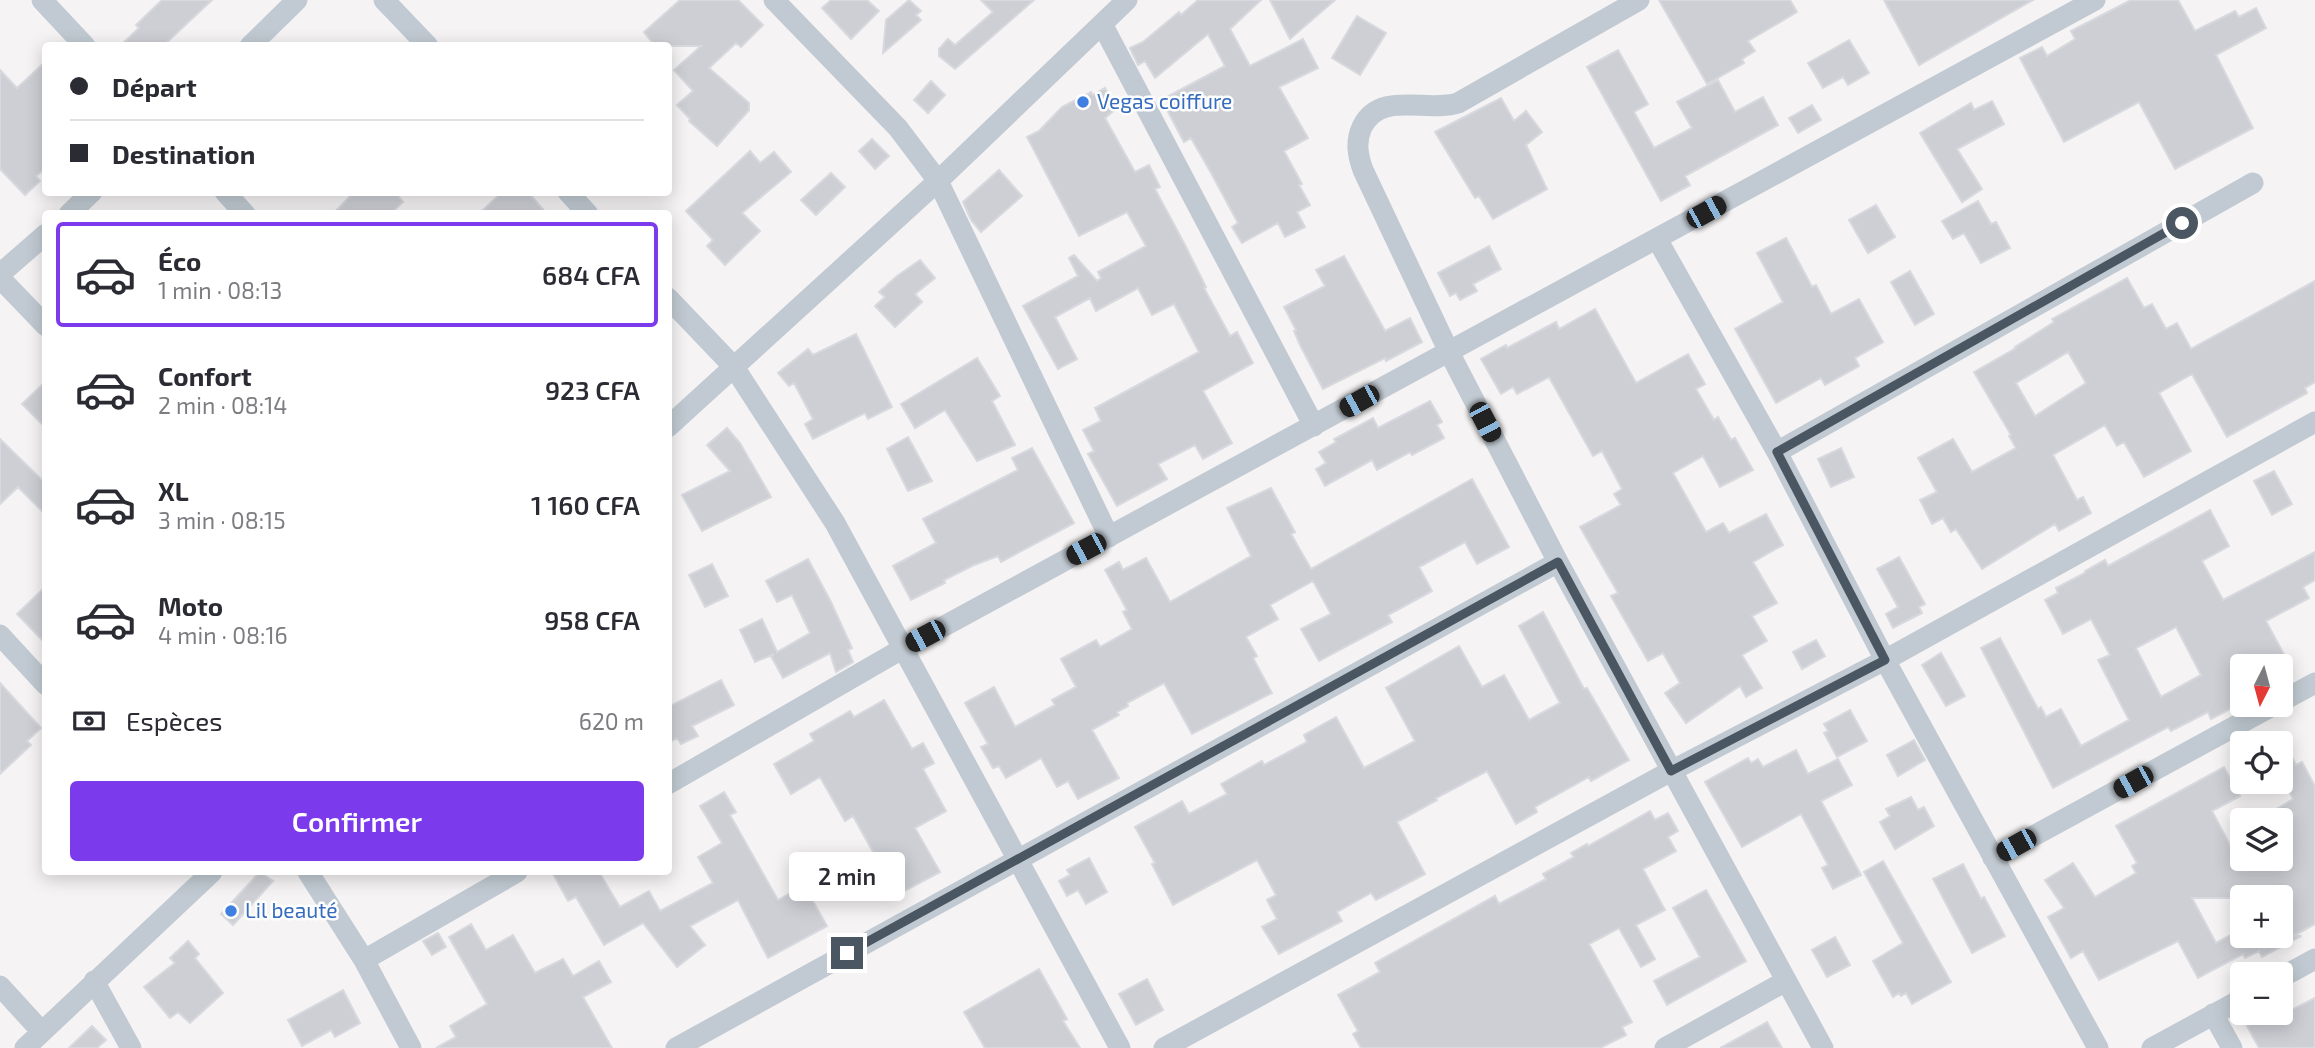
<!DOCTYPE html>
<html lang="fr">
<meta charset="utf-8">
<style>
:root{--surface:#fff;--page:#f7f7f7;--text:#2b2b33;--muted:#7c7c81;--line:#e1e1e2;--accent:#7c3aed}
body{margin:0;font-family:"Exo 2",sans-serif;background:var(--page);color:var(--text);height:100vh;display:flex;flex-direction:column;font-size:26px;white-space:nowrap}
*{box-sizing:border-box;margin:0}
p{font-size:23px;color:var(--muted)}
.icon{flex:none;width:38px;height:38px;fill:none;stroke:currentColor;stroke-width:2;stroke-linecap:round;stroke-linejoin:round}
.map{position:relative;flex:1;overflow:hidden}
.details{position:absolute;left:42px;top:210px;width:630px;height:665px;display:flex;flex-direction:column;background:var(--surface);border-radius:7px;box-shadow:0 4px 18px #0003}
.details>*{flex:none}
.banner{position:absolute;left:42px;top:42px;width:630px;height:154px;border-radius:7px;box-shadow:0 4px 18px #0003;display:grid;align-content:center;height:154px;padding:0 28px;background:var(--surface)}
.needle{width:46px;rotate:186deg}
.tools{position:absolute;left:2230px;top:654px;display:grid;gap:14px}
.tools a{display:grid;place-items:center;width:63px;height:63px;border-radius:7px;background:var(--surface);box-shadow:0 4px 18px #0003;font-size:35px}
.end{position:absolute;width:32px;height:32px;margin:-16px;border:9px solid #4a5661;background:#fff;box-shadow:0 0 0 4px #fff}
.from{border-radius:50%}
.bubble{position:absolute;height:49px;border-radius:7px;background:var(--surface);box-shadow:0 4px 18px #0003;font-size:23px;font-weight:600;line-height:49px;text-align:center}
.car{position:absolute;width:21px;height:42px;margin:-21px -10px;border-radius:9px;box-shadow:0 0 5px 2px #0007;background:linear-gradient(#222 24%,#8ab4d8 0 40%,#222 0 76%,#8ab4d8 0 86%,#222 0)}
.banner b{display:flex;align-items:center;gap:24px;height:66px;font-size:26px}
.banner b+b{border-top:2px solid var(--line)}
.banner i{width:18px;height:18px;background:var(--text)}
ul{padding:12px 0 0;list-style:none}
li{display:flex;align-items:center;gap:21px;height:105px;margin:0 14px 10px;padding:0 14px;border:4px solid transparent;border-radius:7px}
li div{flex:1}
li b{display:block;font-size:26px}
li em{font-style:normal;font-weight:600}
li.on{border-color:var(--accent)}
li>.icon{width:63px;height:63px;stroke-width:1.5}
.pay{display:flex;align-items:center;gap:18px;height:77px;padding:0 28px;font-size:26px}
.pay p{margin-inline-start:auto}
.cta{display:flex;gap:14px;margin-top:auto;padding:14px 28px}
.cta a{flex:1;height:80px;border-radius:7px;background:var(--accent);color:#fff;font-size:28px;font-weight:600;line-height:80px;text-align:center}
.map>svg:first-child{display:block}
</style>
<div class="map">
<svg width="2315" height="1048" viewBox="0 0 2315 1048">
<rect width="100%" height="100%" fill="#f5f3f3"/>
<path fill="#cdcfd5" stroke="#d7d9de" stroke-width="2" fill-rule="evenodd" d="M162,0H212L163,46H120L139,28L136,25Z
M680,0H738L763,25L741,47L736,43L709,68L749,103V110L717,146L689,121L690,119L677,105L693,91L674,70L701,46H655L644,32Z
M831,0H867L879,11L851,39L822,8Z
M909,0L921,11L916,15L921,20L883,53L886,20Z
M981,0H1034L955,69L939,56V49L948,39L955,45L993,12Z
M1198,0H1261L1230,29L1250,66L1303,39L1318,68L1279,87L1308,138L1284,151L1302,184L1299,185L1310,205L1297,212L1305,227L1285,237L1278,223L1242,243L1232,227L1238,223L1210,171L1191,138L1184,142L1167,110L1171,108L1165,98L1225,66L1208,34L1155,78L1145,61L1138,65L1130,48L1143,42L1179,12L1181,15Z
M1270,0H1335L1290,39Z
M1659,0H1790L1797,12L1748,41L1755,51L1742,59L1744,63L1707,84Z
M1884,0H2033L1919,65Z
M2131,0H2178L2195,31L2235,11L2239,17L2256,8L2266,28L2216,55L2253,128L2175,169L2139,102L2064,142L2020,58L2042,47L2047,56L2075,39L2071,31Z
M1357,16L1386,33L1360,75L1332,58Z
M1849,40L1869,73L1848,85L1843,77L1823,88L1808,63Z
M1618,50L1648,104L1634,112L1654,148L1692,128L1677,102L1718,80L1735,112L1763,97L1778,125L1685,176L1690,185L1661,201L1587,67Z
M46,61V168L36,176L40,181L25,195L0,169V70L17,88Z
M931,81L945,95L928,113L914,100Z
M1105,88L1116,109L1105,118L1135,172L1149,165L1160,187L1155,189L1185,245L1206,287L1204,288L1230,336L1237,332L1253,363L1203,391L1232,443L1203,459L1195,445L1158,464L1167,479L1117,506L1088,454L1094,451L1083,430L1101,421L1095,408L1199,352L1174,304L1152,315L1138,288L1096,311L1090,298L1055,317L1077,359L1058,369L1023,306L1078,276L1069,258L1074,255L1097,281L1101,278L1098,272L1146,246L1127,212L1079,236L1027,137L1039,131L1062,107L1091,92L1093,95Z
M1501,98L1514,121L1526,111L1542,132L1526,145L1547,189L1493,219L1479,196L1475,198L1435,132Z
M1992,101L2004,124L1957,149L1982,189L1962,202L1920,133L1971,103L1974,110Z
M1812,105L1821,120L1798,133L1789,118Z
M872,139L889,156L875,169L859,151Z
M750,151L760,163L774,152L791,172L742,213L760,231L725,265L707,246L713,240L686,211Z
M999,170L1022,196L981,232L971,220L963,202Z
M831,173L845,187L816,215L801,200Z
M354,192H395L403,202L390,214H333Z
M502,192H528L547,214H479Z
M1978,201L1991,224L1996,222L2010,248L1981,263L1964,233L1953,239L1942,221Z
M1876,205L1895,237L1868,253L1849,220Z
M1786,238L1812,287L1816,285L1831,314L1859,299L1883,342L1855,358L1859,366L1825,385L1821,378L1776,403L1735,329L1783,302L1757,253Z
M1489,246L1501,269L1473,284L1477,291L1460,300L1456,293L1450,296L1438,273Z
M1344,256L1385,331L1410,318L1422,342L1386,361L1385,358L1323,389L1300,345L1294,331L1296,330L1284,307L1325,286L1316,270Z
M920,260L935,278L915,294L922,302L895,327L875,306L885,297L879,292L897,276Z
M1910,271L1934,314L1915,325L1891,282Z
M2127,278L2144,308L2152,304L2166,329L2177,323L2191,349L2315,281V382L2305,388L2307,393L2227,437L2192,374L2159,393L2191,451L2144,477L2124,442L2117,446L2105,425L2053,455L2077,500L2083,497L2091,513L2059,531L2055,524L1982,569L1956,529L1951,532L1943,518L1932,524L1920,500L1937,492L1918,458L1953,439L1972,472L2016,448L2009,436L2011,435L1974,372L2016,348L2015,347L2054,322L2052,319ZM2068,352L2086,383L2035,416L2016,383Z
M1595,309L1636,383L1688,354L1705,384L1696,389L1714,420L1718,417L1731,440L1735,438L1753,470L1720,487L1703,456L1673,473L1706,532L1723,523L1729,533L1766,514L1783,545L1753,562L1777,603L1752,616L1767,641L1742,655L1762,688L1746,697L1740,686L1686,723L1665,693L1680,683L1663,653L1648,661L1611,596L1618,593L1580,527L1621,505L1614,494L1622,489L1602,451L1593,456L1549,377L1517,394L1513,387L1501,394L1481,359L1506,345L1507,348L1556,322L1559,329Z
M856,334L892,407L868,419L865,413L813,439L805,424L813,419L794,383L789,386L778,373L808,349L813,355Z
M977,358L1000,396L992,401L1015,445L977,461L945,410L915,428L901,404Z
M46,381V428L22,404Z
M1430,401L1442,422L1437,425L1444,438L1412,455L1410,452L1377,470L1372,460L1325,486L1316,469L1326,463L1319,452L1336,442L1334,439L1373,418L1378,428Z
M727,428L740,443L771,497L702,531L682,495L730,471L707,445Z
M908,437L932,481L908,491L887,449Z
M0,439L46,484V515L18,487L0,504Z
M1032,448L1074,523L1001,562L998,556L974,565L944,580L945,583L911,600L893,566L936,543L923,519L1018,470L1012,458Z
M1841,448L1854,477L1831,487L1818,459Z
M2274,471L2292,504L2272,515L2254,481Z
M1472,479L1509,547L1477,564L1465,542L1419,567L1432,591L1388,615L1392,622L1319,661L1301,629L1331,614L1313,581L1270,605L1278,619L1246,637L1257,656L1253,658L1272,693L1192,734L1164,683L1127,703L1128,706L1117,712L1119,715L1092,730L1119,778L1078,799L1068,781L1057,787L1041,758L1006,778L999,766L993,768L981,747L988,744L965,703L994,687L1015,727L1055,705L1052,700L1076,687L1061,659L1096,640L1100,647L1132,629L1123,612L1127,610L1105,570L1119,562L1123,570L1146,558L1170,602L1251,556L1227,508L1271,488L1295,532L1291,534L1311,569Z
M2210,510L2229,546L2202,561L2223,600L2315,552V580L2303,587L2309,598L2266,621L2288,662L2279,667H2242V694L2231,700L2234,707L2211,719L2208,712L2171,731L2168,727L2053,788L1981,648L2000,638L2038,709L2041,707L2046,717L2061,709L2081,746L2129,720L2098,660L2110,655L2091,619L2063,634L2045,600L2058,593L2056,588L2085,573V571L2105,560L2108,566ZM2176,627L2201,675L2161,697L2136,648Z
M1899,557L1925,604L1919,607L1922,613L1893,628L1886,614L1898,607L1877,569Z
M808,559L831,602L852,648L848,650L853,662L836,672L830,653L783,678L771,656L774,654L755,662L740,630L762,619L777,652L810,633L792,595L777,602L766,581Z
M712,564L728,596L705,607L689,575Z
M46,586V644L17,614Z
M1543,612L1584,689L1587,688L1629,760L1591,781L1589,777L1535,807L1537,812L1516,824L1487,771L1436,798L1437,800L1397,822L1425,874L1376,900L1371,893L1337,912L1342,921L1279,954L1262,927L1277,919L1267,900L1276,895L1257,860L1173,905L1152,864L1155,863L1135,827L1182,801L1189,814L1227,794L1221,784L1262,761L1264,765L1307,742L1304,735L1336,717L1364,768L1415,741L1386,688L1459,646L1482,687L1504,675L1529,720L1560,703L1519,626Z
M1816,640L1825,656L1802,669L1793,652Z
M1941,653L1965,696L1946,706L1922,665Z
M721,680L734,705L692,726L698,736L681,744L677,738L668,743V707Z
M0,683L41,728L27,741L31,745L0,774Z
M884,700L912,749L923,743L934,763L923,769L946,811L915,828L940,872L897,895L853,816L845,821L820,777L791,794L774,764L814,741L810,734L850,711L854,717Z
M1850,710L1867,741L1837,757L1824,733L1828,731L1824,724Z
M2280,734L2296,765L2302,762L2315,786V924L2293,936H2301L2262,957L2259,951L2245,958L2243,954L2198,978L2178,941L2099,980L2083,951L2071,958L2048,917L2064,908L2045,880L2073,863L2095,897L2136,873L2132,866L2137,863L2116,826L2224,767L2240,796L2212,811L2240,864L2249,859H2280V821H2257L2293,799L2280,773ZM2192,898H2280V936H2242V929L2216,943Z
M1914,740L1925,760L1898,776L1887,755Z
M1796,750L1808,774L1838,759L1852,785L1821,801L1861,875L1833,889L1822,868L1828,865L1801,814L1742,847L1705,782L1748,758L1751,763L1758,759L1763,767Z
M724,792L736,812L730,815L778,900L804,885L827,926L768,958L738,900L690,926L705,945L677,967L643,923L604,945L576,897L568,901L552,872H599L620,907L649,891L660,911L713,883L698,857L722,843L700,806Z
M1911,797L1918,810L1924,807L1934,826L1895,849L1880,822L1890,816L1886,809Z
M1650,811L1655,820L1668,813L1678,831L1668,837L1676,851L1643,869L1665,910L1636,925L1655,959L1641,967L1619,928L1589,944L1632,1022L1622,1027L1626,1035L1600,1048H1361L1353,1034L1358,1031L1338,995L1380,972L1375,963L1495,896L1499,904L1546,879L1543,874L1574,857L1571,853L1587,844L1588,846Z
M1089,858L1107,892L1086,904L1078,890L1067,896L1059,881L1070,875L1067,870Z
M1883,861L1951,982L1912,1004L1906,993L1901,996L1899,993L1893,997L1873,961L1903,943L1864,872Z
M1963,864L1981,899L1984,897L2005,936L1972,953L1933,879Z
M260,872L273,881L233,925L221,914Z
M1706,890L1746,961L1667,1005L1654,981L1700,957L1673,908Z
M471,924L486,950L513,935L535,973L563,959L573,976L599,961L611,982L583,997L612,1048H436L456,1037L450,1026L487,1004L449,937Z
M438,933L446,947L432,955L423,941Z
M1835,937L1850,965L1827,977L1812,950Z
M188,941L199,954L195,958L223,993L190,1023L178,1012L170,1018L144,987L175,963L170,958Z
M1039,969L1067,1019L1063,1021L1080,1048H985L964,1012Z
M1147,979L1163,1010L1136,1025L1119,994Z
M343,990L360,1023L335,1037L331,1030L302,1046L288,1020Z
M2315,998V1048H2259L2247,1026L2262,1019L2259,1013H2280V1009L2285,1006L2288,1012Z
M1767,1022L1782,1048H1720Z
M92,1026L106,1040L97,1048H69Z"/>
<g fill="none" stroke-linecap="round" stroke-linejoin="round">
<path stroke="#c1cad2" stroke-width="21" d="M42,0L85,46
M384,0L428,46
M774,0L898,128L938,181L1109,537
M1639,0L1458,103C1427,113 1380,90 1362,127C1355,142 1358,156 1363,170L1449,352L1558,562L1823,1048
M1102,24L1314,426
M250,46L297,0
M225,192L245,214
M568,192L588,214
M69,214L92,192
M1657,239L1777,452L1885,660L2098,1048
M0,274L46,234
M0,278L46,326
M668,298L734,367L835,523L1120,1048
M668,427L938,181L1127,0
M1777,452L2253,183
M0,635L46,685
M2280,702L2315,683
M668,784L902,649L2095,0
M1993,858L2274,705
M308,872L364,960L411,1048
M364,960L517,872
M2280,978L2315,959
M94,981L131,1048
M0,986L42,1032
M2213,1014L2232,1048
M25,1048L212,872
M676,1048L1558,562
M1164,1048L1671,771L1885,660L2315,422
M1665,1048L1786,981
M2152,1048L2242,999"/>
</g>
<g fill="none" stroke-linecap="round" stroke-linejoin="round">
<path stroke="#4a5661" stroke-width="9" d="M847,953L1558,562L1671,771L1885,660L1777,452L2182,223"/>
</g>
<g fill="#3f7fe0" stroke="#fff" stroke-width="2.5">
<circle cx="1083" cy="102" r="7"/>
<circle cx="231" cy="911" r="7"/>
</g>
<g text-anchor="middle" stroke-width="5" stroke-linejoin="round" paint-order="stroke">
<g font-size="21" fill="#366cbe" stroke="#fff" text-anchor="start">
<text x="1097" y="109">Vegas coiffure</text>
<text x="245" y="918">Lil beauté</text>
</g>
</g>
</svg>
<div class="tools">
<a><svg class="needle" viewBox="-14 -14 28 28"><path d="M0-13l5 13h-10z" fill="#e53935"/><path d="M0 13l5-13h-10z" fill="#7c7c81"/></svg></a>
<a><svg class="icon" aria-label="locate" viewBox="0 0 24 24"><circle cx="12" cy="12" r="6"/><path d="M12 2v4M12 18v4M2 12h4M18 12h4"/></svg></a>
<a><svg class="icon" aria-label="layers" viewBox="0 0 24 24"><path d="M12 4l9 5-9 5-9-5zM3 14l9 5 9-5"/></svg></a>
<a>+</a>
<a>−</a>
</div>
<i class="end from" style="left:2182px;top:223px"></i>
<i class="end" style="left:847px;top:953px"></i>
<div class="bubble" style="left:789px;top:852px;width:116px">2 min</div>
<i class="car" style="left:1706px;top:212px;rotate:61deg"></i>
<i class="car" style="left:1359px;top:401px;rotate:241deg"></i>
<i class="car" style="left:1485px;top:422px;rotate:152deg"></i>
<i class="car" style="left:1086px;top:549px;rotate:242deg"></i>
<i class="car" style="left:925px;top:636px;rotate:242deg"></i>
<i class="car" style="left:2133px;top:782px;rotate:241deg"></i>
<i class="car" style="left:2016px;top:845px;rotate:241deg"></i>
<div class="banner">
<b><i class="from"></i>Départ</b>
<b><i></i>Destination</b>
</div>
<section class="details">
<ul>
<li class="on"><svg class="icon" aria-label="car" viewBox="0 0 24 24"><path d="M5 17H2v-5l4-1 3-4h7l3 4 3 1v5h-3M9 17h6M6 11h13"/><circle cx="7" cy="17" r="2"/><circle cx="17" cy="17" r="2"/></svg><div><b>Éco</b><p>1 min · 08:13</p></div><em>684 CFA</em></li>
<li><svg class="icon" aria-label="car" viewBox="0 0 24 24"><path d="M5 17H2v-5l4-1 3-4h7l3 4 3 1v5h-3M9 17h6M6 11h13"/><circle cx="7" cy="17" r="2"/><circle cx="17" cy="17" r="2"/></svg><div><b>Confort</b><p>2 min · 08:14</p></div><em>923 CFA</em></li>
<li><svg class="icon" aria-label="car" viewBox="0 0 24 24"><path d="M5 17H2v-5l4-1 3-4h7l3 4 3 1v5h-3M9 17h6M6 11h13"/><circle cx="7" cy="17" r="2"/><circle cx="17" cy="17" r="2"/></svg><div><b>XL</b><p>3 min · 08:15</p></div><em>1 160 CFA</em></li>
<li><svg class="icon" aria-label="car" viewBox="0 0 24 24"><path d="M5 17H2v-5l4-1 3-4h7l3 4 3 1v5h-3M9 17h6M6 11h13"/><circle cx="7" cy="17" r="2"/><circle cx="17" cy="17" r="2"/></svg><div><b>Moto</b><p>4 min · 08:16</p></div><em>958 CFA</em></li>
</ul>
<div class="pay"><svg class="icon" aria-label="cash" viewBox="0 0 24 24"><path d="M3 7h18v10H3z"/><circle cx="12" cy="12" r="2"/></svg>Espèces<p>620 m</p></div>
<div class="cta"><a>Confirmer</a></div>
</section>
</div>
